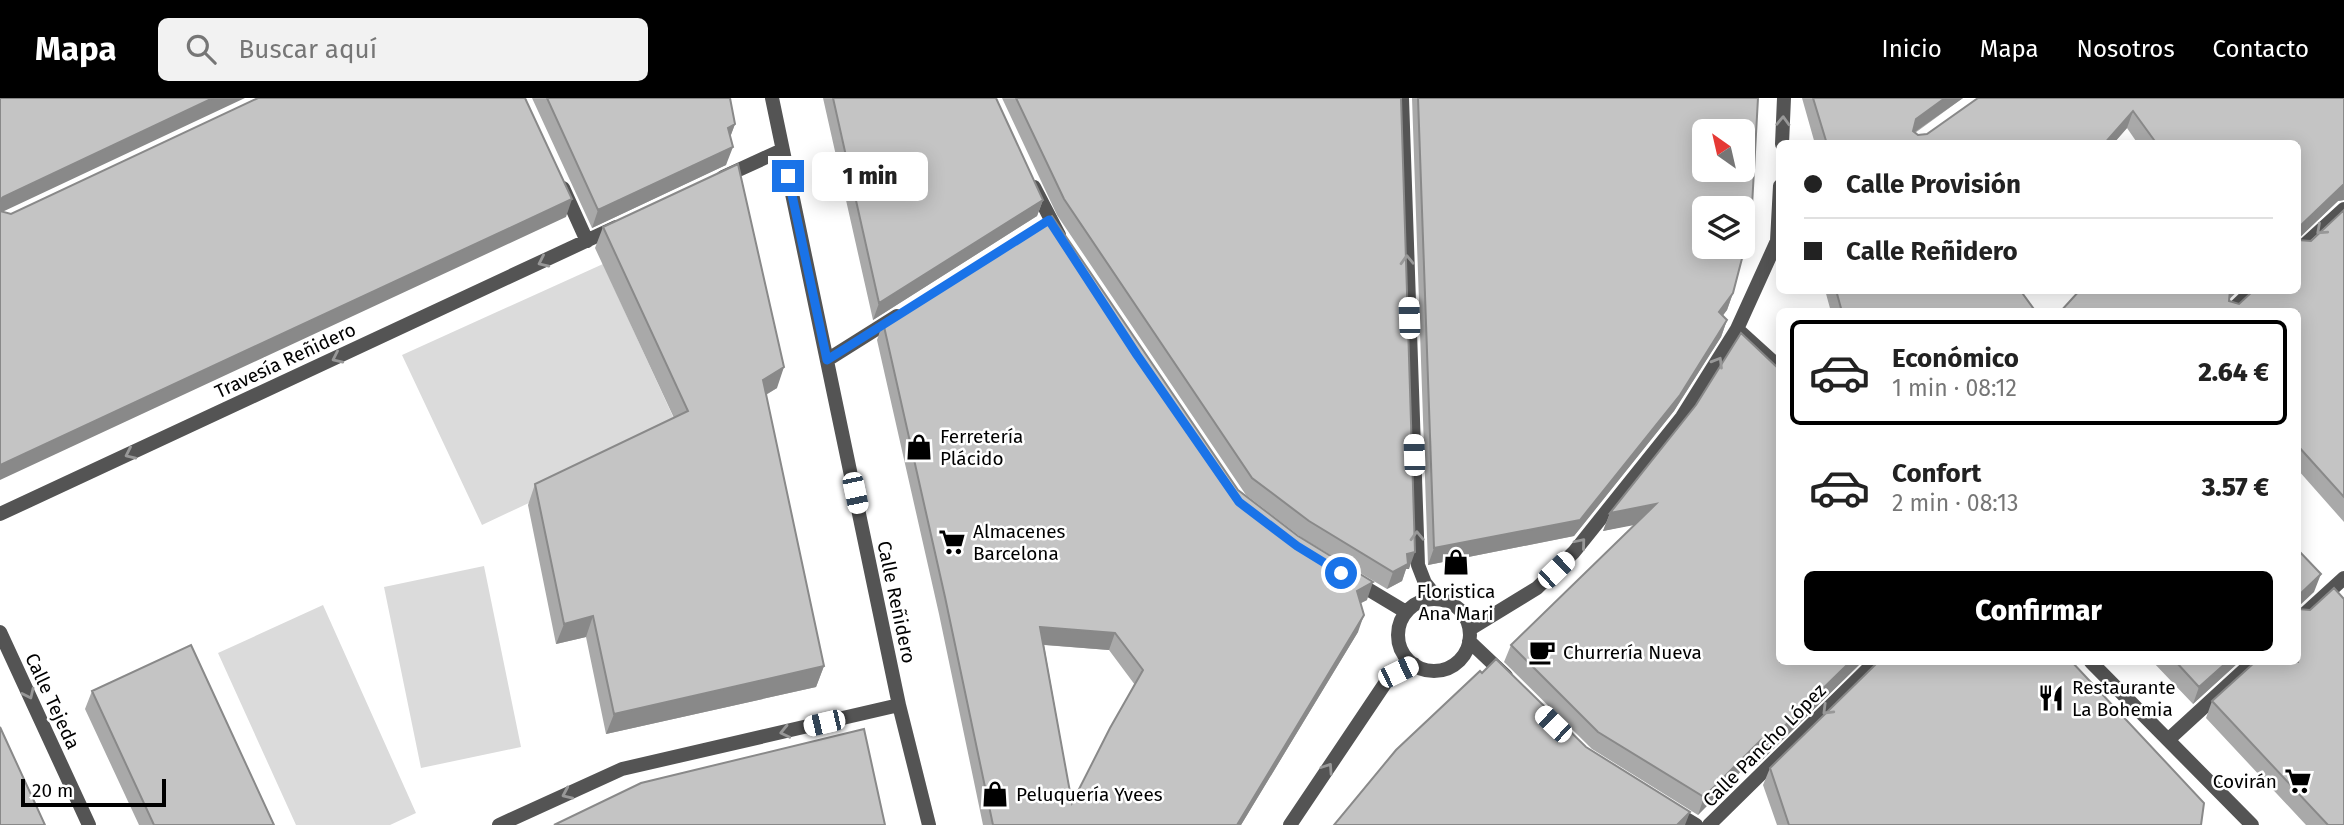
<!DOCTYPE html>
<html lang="es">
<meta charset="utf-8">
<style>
:root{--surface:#fff;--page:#f2f2f2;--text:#222;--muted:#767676;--line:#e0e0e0;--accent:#000}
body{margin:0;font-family:"Fira Sans",sans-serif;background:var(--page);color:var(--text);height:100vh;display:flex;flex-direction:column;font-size:26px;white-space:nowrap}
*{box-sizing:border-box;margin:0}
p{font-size:23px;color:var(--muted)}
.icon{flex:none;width:38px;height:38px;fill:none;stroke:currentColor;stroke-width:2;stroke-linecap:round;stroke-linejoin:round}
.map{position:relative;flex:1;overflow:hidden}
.drawer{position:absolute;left:1776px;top:210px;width:525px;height:357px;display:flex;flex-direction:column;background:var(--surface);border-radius:10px;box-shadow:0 4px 18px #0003}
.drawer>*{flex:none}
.hud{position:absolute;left:1776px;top:42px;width:525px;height:154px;border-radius:10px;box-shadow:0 4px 18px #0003;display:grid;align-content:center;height:154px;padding:0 28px;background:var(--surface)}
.needle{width:46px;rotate:326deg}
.buttons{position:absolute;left:1692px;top:21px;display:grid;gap:14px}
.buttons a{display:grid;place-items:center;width:63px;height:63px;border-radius:10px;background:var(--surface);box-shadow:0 4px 18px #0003;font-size:35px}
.scale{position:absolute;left:21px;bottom:18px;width:145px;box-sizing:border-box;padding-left:7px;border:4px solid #000;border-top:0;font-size:19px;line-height:24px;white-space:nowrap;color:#000;-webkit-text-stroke:5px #fff;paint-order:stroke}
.end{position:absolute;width:32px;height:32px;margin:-16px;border:9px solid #1a73e8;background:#fff;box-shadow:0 0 0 4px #fff}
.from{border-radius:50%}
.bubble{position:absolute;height:49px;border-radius:10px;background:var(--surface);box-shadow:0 4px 18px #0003;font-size:23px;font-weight:800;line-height:49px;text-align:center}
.car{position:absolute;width:21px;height:42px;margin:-21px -10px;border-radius:9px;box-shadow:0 0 5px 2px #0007;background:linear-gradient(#fff 24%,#345 0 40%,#fff 0 76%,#345 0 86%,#fff 0)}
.hud b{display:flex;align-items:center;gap:24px;height:66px;font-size:26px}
.hud b+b{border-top:2px solid var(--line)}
.hud i{width:18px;height:18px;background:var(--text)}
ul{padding:12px 0 0;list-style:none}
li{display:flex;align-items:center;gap:21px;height:105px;margin:0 14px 10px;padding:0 14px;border:4px solid transparent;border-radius:10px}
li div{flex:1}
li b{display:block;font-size:26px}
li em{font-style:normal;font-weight:800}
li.selected{border-color:var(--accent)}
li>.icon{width:63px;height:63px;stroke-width:1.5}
.cta{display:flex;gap:14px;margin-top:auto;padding:14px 28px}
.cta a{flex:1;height:80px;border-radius:10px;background:var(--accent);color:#fff;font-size:28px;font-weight:800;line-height:80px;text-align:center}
header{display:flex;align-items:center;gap:42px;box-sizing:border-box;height:98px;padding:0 35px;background:var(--accent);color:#fff}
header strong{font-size:33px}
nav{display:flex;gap:38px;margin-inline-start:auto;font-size:24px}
.search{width:490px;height:63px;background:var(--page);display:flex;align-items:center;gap:18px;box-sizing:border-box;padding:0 24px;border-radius:10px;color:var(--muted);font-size:26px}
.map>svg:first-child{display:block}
</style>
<header>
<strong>Mapa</strong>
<div class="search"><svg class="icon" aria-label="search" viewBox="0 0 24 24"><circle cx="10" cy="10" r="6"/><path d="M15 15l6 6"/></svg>Buscar aquí</div>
<nav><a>Inicio</a><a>Mapa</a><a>Nosotros</a><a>Contacto</a></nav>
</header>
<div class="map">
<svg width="2344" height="727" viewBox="0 0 2344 727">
<rect width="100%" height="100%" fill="#fff"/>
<path fill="#dbdbdb" d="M603,166L680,334L482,427L402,257Z
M484,468L521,649L421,670L384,489Z
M323,507L416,715L390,727H296L218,555Z"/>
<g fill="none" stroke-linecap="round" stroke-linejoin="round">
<path stroke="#545454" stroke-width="14" d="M772,0L899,607L929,727
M1402,0L1418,467L1425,485L1438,501
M1782,46L1784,0
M723,79L782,52
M1034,89L1059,137
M563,90L587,143
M2298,153L2344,111
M2230,214L2253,192
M1737,231L1780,270
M827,262L897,218
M0,416L616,129
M1356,484L1406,514
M1398 537a36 36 0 1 1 72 0a36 36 0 1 1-72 0Z
M2298,522L2344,480
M1470,531L1537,490L1574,454L1682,319L1737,231L1777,143L1780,88
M0,534L89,727
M1469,543L1506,578
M2091,564L2252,727
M2169,641L2253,564
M1673,713L1696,727
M499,727L622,671L899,607
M1290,727L1386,584L1414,566
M1709,727L1875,564"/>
</g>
<path fill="#a9a9a9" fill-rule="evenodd" d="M532,0H730L735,26L730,39L726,67L592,130Z
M823,0H996L1043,102L1037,118L873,222Z
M1002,0H1401L1409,471H1406L1402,483L1387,491L1302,440L1246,397L1057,117Z
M1412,0H1758L1733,195L1727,212L1722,218L1727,222L1721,239L1674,313L1574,438L1428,467Z
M1802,0H1963L1915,35L1918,37L1927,36L1978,0H2344V102L2338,103L2298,141V46H2138L2127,30L2113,46H1815Z
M2344,112V424L2298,372V214H2060L2229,202L2239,206Z
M603,129L777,290L766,297L824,568L816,589L606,636L586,539L556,546L528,407L535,386L674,320L595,150Z
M1825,192H2020L2036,214H1831Z
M883,224L1238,392L1367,502L1361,505L1358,534L1241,727H983L939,516L877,242ZM1044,547L1109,552L1135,587L1072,705Z
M1780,272L1862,564L1757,667L1754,660L1698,717L1592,651L1504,564L1511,547L1635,426L1603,433L1610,415Z
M2153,564H2239L2193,606Z
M92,593L274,727H139L85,611Z
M2212,603L2344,727H2306L2206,620Z
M1770,670L2201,727H1777L1763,687Z"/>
<path fill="#898989" d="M213,0H245L0,115V102L3,99Z
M1945,0H1963L1909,38L1916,21Z
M2133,13L2127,30L2113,46H2104Z
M735,26L728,45V30Z
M733,49L726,67L592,130L598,112Z
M2344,86V102L2338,103L2298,141V130Z
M572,101L566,119L0,382V367Z
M1043,102L1037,118L873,222L879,205Z
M2229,192H2239L2223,207Z
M1733,195L1727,212L1713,231L1719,214Z
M1727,222L1721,239L1674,313L1574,438L1428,467L1434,450Z
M784,269L777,290L755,303L763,282Z
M1656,406L1650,424L1603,433L1610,415Z
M1415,454L1409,471H1406L1402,483L1387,491L1393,474L1407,456Z
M2321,476L2314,494L2298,509V498Z
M1373,484L1367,502L1351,510L1357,493Z
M1364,517L1358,534L1241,727H1237Z
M593,518L586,539L556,546L564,526Z
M1040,529L1115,535L1109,552L1034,546Z
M1850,564H1862L1757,667L1763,649Z
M2227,564H2239L2193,606L2199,589Z
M824,568L816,589L606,636L614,616Z
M1761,642L1754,660L1698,717L1704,699Z
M1690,714L1685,727H1677Z"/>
<path fill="#c4c4c4" stroke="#898989" stroke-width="2" fill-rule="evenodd" d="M0,0H213L3,99L0,102Z
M258,0H525L572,101L0,367V113L11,116Z
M547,0H730L735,26L728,30L733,49L598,112Z
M833,0H996L1043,102L879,205Z
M1016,0H1401L1415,454L1407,456L1408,466L1393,474L1309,423L1252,380L1064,101Z
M1418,0H1758L1751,126L1733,195L1719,214L1727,222L1680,297L1580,422L1434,450ZM1704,33H1743V72H1704ZM1704,110H1743V149H1704Z
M1813,0H1945L1916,21L1913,33L1918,37L1927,36L1978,0H2344V86L2298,130V46H2157L2133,13L2104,46H1827Z
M738,66L784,269L763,282L824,568L614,616L593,518L564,526L535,386L688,313L603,129Z
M2344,112V399L2298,348V214H2060L2080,192H2230L2229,203L2239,206L2254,192H2298V142L2311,143Z
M1052,118L1238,392L1298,438L1373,484L1357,493L1364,517L1237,727H993L945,499L883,224ZM1040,529L1115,535L1143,572L1110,630L1072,705Z
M1836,192H2020L2036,214H1842Z
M1741,235L1780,272V564H1850L1763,649L1761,642L1704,699L1598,634L1511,547L1656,406L1610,415L1696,307Z
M2298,452L2321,476L2298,498Z
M2334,490L2344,501V727H2328L2212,603L2255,564H2298V511L2310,512Z
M191,547L274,727H154L92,593Z
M1496,561L1586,649L1690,714L1677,727H1334L1396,652L1480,573L1482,575Z
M1878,564H2072L2204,705L2201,727H1789L1770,670Z
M2176,564H2227L2199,589Z
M0,629L45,727H0Z
M864,631L885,727H554L641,685Z"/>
<defs><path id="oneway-chevron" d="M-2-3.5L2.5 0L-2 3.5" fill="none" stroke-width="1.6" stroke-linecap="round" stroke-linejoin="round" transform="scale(1.75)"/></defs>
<g stroke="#989898">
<use href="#oneway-chevron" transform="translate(1783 23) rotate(-88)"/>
<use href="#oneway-chevron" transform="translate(2321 132) rotate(138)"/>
<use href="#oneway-chevron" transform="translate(1407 162) rotate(-92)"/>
<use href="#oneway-chevron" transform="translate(543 164) rotate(155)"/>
<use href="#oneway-chevron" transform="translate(337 260) rotate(155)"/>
<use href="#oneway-chevron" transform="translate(1718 264) rotate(-59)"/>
<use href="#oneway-chevron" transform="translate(130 356) rotate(155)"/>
<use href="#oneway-chevron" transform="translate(1417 438) rotate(-92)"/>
<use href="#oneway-chevron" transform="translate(1581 445) rotate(-50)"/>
<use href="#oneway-chevron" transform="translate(29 596) rotate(65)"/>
<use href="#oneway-chevron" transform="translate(1827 612) rotate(135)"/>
<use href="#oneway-chevron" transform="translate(785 634) rotate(167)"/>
<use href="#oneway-chevron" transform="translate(1328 670) rotate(-56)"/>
<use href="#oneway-chevron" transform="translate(567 696) rotate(156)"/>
</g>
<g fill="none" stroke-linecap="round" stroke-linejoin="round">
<path stroke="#1a73e8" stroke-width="9" d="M788,78L827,262L1049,122L1137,257L1239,404L1297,448L1341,475"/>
</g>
<defs>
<g id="shop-bare" transform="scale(2.1)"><path d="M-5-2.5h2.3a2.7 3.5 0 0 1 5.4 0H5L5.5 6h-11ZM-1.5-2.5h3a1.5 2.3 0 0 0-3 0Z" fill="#000" stroke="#fff" stroke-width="2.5" paint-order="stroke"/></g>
<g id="supermarket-bare" transform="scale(2.1)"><path d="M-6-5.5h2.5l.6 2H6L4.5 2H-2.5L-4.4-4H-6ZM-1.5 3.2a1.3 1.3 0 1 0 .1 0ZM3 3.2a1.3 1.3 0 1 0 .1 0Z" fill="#000" stroke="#fff" stroke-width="2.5" paint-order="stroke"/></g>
<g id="cafe-bare" transform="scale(2.1)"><path d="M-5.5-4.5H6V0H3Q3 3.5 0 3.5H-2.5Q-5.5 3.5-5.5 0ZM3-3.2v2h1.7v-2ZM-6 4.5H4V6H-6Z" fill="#000" stroke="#fff" stroke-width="2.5" paint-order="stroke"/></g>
<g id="restaurant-bare" transform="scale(2.1)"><path d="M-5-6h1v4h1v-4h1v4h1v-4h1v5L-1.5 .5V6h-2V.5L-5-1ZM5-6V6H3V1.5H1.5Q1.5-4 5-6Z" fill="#000" stroke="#fff" stroke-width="2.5" paint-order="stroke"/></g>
</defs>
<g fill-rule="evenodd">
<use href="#shop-bare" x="919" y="349"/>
<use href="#supermarket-bare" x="952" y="444"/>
<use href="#shop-bare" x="1456" y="464"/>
<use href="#cafe-bare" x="1542" y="554"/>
<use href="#restaurant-bare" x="2051" y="600"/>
<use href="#supermarket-bare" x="2298" y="683"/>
<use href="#shop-bare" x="995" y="696"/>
</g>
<g text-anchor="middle" stroke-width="5" stroke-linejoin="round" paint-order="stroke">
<g font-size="19" fill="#000" stroke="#fff">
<text transform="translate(285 262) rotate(-25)" y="7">Travesía Reñidero</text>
<text transform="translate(897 504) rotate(78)" y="7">Calle Reñidero</text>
<text transform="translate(53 603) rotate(65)" y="7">Calle Tejeda</text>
<text transform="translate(1764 647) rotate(-45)" y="7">Calle Pancho López</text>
</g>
<g font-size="19" fill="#000" stroke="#fff" text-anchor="start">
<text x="940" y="345">Ferretería<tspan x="940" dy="22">Plácido</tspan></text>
<text x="973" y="440">Almacenes<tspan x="973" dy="22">Barcelona</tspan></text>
<text x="1456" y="500" text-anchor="middle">Floristica<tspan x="1456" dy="22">Ana Mari</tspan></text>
<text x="1563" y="561">Churrería Nueva</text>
<text x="2072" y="596">Restaurante<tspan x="2072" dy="22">La Bohemia</tspan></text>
<text x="2277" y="690" text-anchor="end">Covirán</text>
<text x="1016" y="703">Peluquería Yvees</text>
</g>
</g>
</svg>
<div class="buttons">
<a><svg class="needle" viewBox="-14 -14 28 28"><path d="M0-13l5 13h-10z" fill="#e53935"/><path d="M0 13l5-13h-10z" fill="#767676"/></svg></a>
<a><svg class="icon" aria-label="layers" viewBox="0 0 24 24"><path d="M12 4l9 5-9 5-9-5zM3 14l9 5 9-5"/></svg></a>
</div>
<div class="scale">20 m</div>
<i class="end from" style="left:1341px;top:475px"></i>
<i class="end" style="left:788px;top:78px"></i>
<div class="bubble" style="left:812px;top:54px;width:116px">1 min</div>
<i class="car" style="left:1409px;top:220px;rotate:358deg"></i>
<i class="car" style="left:1414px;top:357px;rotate:358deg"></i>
<i class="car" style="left:855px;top:395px;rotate:168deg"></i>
<i class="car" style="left:1556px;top:472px;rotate:46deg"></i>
<i class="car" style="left:1398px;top:574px;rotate:64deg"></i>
<i class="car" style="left:824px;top:625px;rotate:257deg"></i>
<i class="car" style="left:1553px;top:626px;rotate:314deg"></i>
<div class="hud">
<b><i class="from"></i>Calle Provisión</b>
<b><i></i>Calle Reñidero</b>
</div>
<section class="drawer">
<ul>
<li class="selected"><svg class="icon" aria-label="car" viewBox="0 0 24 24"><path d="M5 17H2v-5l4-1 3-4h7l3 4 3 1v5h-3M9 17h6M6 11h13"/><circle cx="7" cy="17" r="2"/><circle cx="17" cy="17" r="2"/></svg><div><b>Económico</b><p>1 min · 08:12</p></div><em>2.64 €</em></li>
<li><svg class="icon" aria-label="car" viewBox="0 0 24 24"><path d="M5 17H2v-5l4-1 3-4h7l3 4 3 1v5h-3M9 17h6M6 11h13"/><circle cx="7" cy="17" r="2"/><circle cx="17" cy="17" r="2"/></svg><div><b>Confort</b><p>2 min · 08:13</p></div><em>3.57 €</em></li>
</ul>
<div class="cta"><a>Confirmar</a></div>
</section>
</div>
